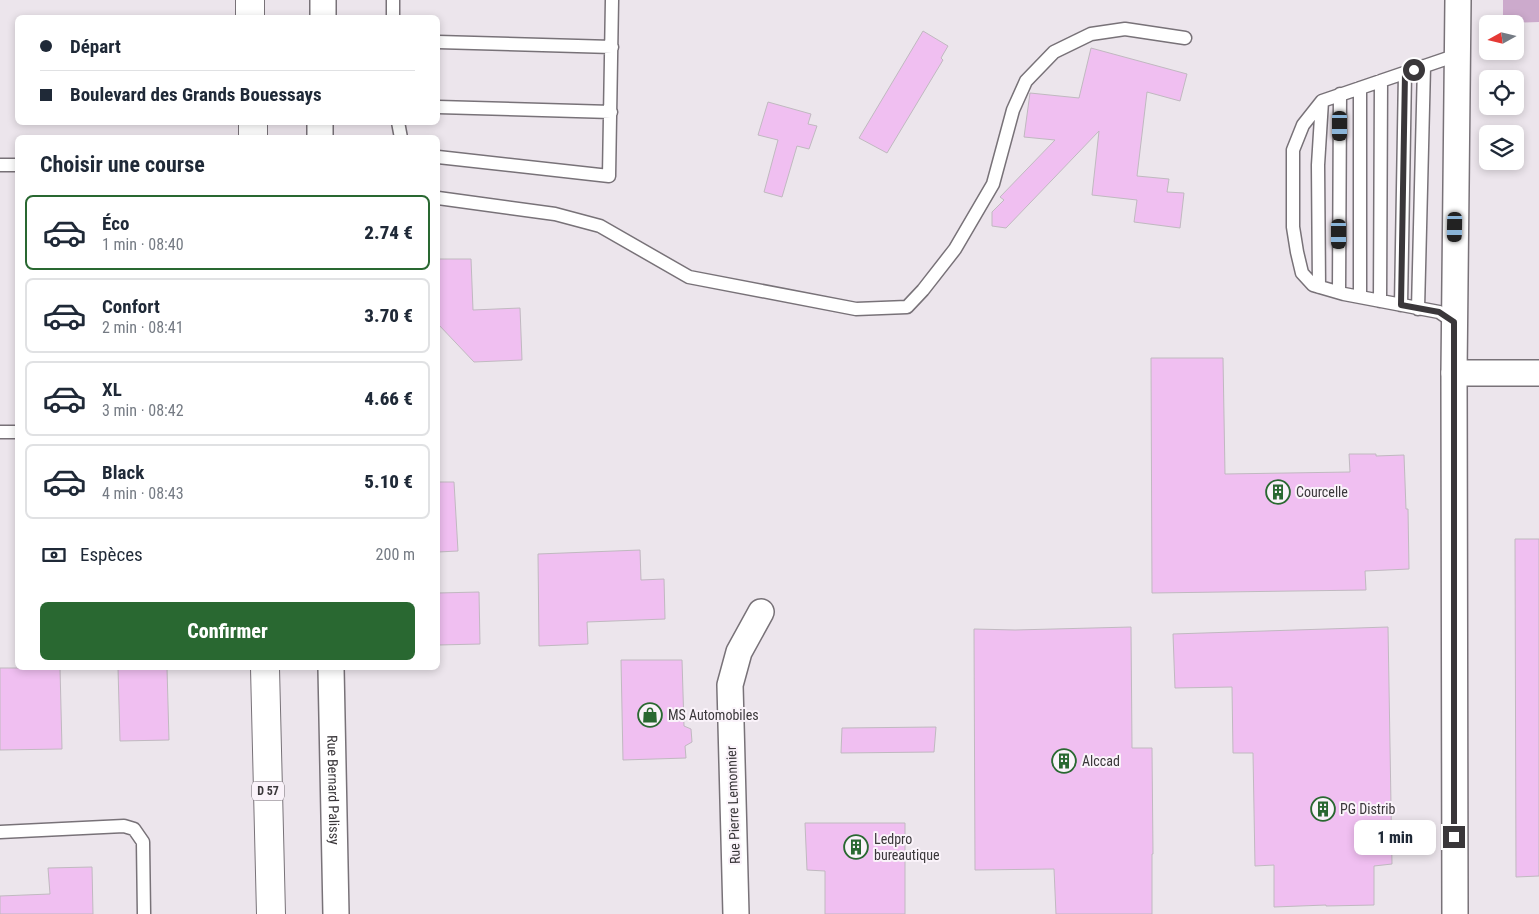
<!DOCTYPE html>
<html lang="fr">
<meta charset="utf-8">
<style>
:root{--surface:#fff;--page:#f2f2f3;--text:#1f2937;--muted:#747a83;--line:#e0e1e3;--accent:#296831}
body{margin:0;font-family:"Roboto Condensed",sans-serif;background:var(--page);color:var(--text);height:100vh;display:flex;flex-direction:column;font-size:19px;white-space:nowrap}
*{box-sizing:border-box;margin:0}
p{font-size:16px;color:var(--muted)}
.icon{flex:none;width:28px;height:28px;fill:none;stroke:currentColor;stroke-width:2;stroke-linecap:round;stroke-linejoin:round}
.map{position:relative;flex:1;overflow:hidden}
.side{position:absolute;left:15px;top:135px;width:425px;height:535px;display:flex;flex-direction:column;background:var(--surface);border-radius:8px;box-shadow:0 2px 8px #0003}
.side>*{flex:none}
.guide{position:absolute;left:15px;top:15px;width:425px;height:110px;border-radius:8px;box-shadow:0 2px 8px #0003;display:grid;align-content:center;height:110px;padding:0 25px;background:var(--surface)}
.needle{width:32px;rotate:262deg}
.controls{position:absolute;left:1479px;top:15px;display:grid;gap:10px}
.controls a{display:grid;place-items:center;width:45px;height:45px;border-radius:8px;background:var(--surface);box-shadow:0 2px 8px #0003;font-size:25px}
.end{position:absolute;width:22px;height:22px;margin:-11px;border:6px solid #3a373a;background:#fff;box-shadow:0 0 0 2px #fff}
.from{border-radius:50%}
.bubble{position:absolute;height:35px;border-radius:8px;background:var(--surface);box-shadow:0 2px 8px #0003;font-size:16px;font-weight:800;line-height:35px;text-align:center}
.car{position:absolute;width:15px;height:30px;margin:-15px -8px;border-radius:6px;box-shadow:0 0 4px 1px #0007;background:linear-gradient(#222 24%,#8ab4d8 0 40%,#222 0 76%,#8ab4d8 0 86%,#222 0)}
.guide b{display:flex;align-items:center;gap:18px;height:48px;font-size:19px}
.guide b+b{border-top:1px solid var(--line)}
.guide i{width:12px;height:12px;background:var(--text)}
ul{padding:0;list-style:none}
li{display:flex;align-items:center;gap:15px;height:75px;margin:0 10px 8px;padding:0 15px;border:2px solid var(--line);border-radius:8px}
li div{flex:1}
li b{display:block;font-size:19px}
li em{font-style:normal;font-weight:800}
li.current{border-color:var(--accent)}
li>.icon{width:45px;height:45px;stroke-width:1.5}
h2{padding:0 25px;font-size:22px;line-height:60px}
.pay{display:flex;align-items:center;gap:12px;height:55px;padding:0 25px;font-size:19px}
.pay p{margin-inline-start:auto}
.button{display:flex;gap:10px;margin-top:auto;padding:10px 25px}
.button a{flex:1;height:58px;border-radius:8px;background:var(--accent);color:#fff;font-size:20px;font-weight:800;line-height:58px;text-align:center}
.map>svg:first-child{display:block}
</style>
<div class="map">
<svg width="1539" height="914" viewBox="0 0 1539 914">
<rect width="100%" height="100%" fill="#ece5ec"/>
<path fill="#cac" d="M1503,0H1539V22L1503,23Z"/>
<path fill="#f0bff1" stroke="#c0b9c0" d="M923,31L948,46L941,58L943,60L887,153L859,138Z
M1091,48L1187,74L1180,101L1147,92L1137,176L1169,179L1167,192L1184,193L1180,228L1134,222L1137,200L1092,195L1099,131L1006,228L992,226V212L1004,200L1000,197L1055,140L1024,137L1030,93L1079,98Z
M768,102L811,114L808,124L817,126L809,149L797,146L782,197L764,192L778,140L758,135Z
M438,259H471L473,310L520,308L522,360L474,362L438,324Z
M1151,358H1223L1225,474L1350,472L1349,454H1376V456L1404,455L1406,509H1408L1409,569L1365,571L1366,590L1152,593Z
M438,482H454L458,551L438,552Z
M1515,539H1539V876L1516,877Z
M640,550L641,580L664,579L665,619L587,622L588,644L539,646L538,554Z
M479,592L480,644L438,645V593Z
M1131,627L1132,748H1152L1153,854H1152V914H1056L1054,869L975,870L974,629L1015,630Z
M1388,627L1392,864L1374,866V905L1326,906V905L1274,907V865L1255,866L1253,753H1233L1232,687L1175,688L1173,634Z
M621,660H682L684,726L691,729L692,742L685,746L686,758L623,760Z
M0,668H60L62,749L0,750Z
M118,668H167L169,740L120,741Z
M936,727L934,752L841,753L842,728Z
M805,823H905V914H825V871L807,870Z
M92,867L93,914H0V896L50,894L48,868Z"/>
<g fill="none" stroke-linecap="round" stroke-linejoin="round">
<g stroke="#787278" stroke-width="15">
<path id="service" d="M393,18V0
M438,42L612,47
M438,107L611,112
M398,122L401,138
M438,157L609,176L612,0
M0,165H18
M438,198L555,214L600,226L689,277L856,309L907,307L923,290L955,249L993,184L1013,110L1026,81L1054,52L1091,34L1125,29L1185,38
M1319,287L1318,165L1322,101
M1339,292L1340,94
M1360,297V88
M1380,301L1381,81
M1401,305L1405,73
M1418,309L1424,66
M1454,322L1439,312L1344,294L1313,285L1302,273L1297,252L1293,227V150L1303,125L1322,101L1457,55
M0,432H18
M0,832L124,826L134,829L143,842L144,914"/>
</g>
<g stroke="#787278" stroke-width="28">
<g id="minor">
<path d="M323,18V0"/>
<path d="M320,138V122"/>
<path d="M1454,373H1539"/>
<path id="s1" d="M331,668L336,914"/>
<path d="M736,914L730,685L739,652L761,612"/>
<path d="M1455,914L1454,373L1458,0"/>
</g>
</g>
<g stroke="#787278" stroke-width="30">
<path id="primary" d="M250,0V18
M253,122V138
M265,668L271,914"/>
</g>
<use href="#service" stroke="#fff" stroke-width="12"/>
<use href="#minor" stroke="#fff" stroke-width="25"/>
<use href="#primary" stroke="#fff" stroke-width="28"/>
</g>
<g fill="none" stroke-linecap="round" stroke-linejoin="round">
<path stroke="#3a373a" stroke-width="6" d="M1414,70L1405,73L1401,305L1439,312L1454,322V837"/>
</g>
<defs>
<g id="building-ring" transform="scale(1.25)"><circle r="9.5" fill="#faf3fa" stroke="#296831" stroke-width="1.5"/><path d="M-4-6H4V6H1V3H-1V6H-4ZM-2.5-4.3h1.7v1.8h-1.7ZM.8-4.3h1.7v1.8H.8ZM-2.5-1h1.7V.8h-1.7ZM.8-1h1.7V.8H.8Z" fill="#296831"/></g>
<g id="shop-ring" transform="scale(1.25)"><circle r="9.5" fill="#faf3fa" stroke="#296831" stroke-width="1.5"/><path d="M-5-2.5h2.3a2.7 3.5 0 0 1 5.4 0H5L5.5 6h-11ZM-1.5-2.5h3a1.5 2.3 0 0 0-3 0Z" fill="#296831"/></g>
</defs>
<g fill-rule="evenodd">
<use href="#building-ring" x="1278" y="492"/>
<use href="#shop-ring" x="650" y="715"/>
<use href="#building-ring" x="1064" y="761"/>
<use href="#building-ring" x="1323" y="809"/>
<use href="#building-ring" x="856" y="847"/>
</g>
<g text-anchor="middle" stroke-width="4" stroke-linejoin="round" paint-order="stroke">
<rect fill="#faf3fa" stroke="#746f74" stroke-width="1" x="252" y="781.5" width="32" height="19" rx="4"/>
<g font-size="12" font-weight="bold" fill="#3a373a">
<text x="268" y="795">D 57</text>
</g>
<g font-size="14" fill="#3a373a" stroke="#faf3fa" text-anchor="start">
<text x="1296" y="497">Courcelle</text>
<text x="668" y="720">MS Automobiles</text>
<text x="1082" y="766">Alccad</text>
<text x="1340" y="814">PG Distrib</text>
<text x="874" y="844">Ledpro<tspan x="874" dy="16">bureautique</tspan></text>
</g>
<g font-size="14" fill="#3a373a" stroke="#faf3fa">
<text dy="5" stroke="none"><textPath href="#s1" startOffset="122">Rue Bernard Palissy</textPath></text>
<text transform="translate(733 805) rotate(-92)" y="5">Rue Pierre Lemonnier</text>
</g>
</g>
</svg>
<div class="controls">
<a><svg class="needle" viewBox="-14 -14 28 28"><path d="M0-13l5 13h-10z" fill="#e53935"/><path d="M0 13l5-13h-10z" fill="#747a83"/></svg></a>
<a><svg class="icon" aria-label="locate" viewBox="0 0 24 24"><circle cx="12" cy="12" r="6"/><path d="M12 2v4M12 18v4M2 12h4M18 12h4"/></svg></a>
<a><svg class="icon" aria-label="layers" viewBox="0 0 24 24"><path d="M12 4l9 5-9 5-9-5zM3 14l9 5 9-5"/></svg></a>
</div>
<i class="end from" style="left:1414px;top:70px"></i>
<i class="end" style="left:1454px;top:837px"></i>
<div class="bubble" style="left:1354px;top:820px;width:82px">1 min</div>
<i class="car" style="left:1340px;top:126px;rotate:180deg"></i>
<i class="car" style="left:1455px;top:227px;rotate:181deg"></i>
<i class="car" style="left:1339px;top:234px;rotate:180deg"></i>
<div class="guide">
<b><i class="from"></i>Départ</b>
<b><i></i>Boulevard des Grands Bouessays</b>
</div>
<section class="side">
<h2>Choisir une course</h2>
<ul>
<li class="current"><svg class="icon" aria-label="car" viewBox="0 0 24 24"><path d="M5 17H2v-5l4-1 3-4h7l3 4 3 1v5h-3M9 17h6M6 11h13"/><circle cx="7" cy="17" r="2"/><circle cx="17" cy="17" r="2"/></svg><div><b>Éco</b><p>1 min · 08:40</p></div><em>2.74 €</em></li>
<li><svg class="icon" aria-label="car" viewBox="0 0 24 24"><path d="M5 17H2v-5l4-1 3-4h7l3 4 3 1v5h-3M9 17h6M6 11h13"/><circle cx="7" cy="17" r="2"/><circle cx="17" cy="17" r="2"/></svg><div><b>Confort</b><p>2 min · 08:41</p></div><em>3.70 €</em></li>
<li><svg class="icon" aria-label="car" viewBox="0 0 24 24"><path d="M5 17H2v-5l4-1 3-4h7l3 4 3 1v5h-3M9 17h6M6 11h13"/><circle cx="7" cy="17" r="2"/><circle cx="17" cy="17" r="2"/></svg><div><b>XL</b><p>3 min · 08:42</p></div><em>4.66 €</em></li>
<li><svg class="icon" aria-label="car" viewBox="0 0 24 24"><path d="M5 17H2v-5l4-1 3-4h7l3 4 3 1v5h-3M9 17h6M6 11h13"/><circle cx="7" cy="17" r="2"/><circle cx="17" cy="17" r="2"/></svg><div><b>Black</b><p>4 min · 08:43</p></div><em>5.10 €</em></li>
</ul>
<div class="pay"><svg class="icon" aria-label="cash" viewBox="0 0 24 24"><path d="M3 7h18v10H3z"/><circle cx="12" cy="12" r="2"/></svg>Espèces<p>200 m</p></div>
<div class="button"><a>Confirmer</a></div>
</section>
</div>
